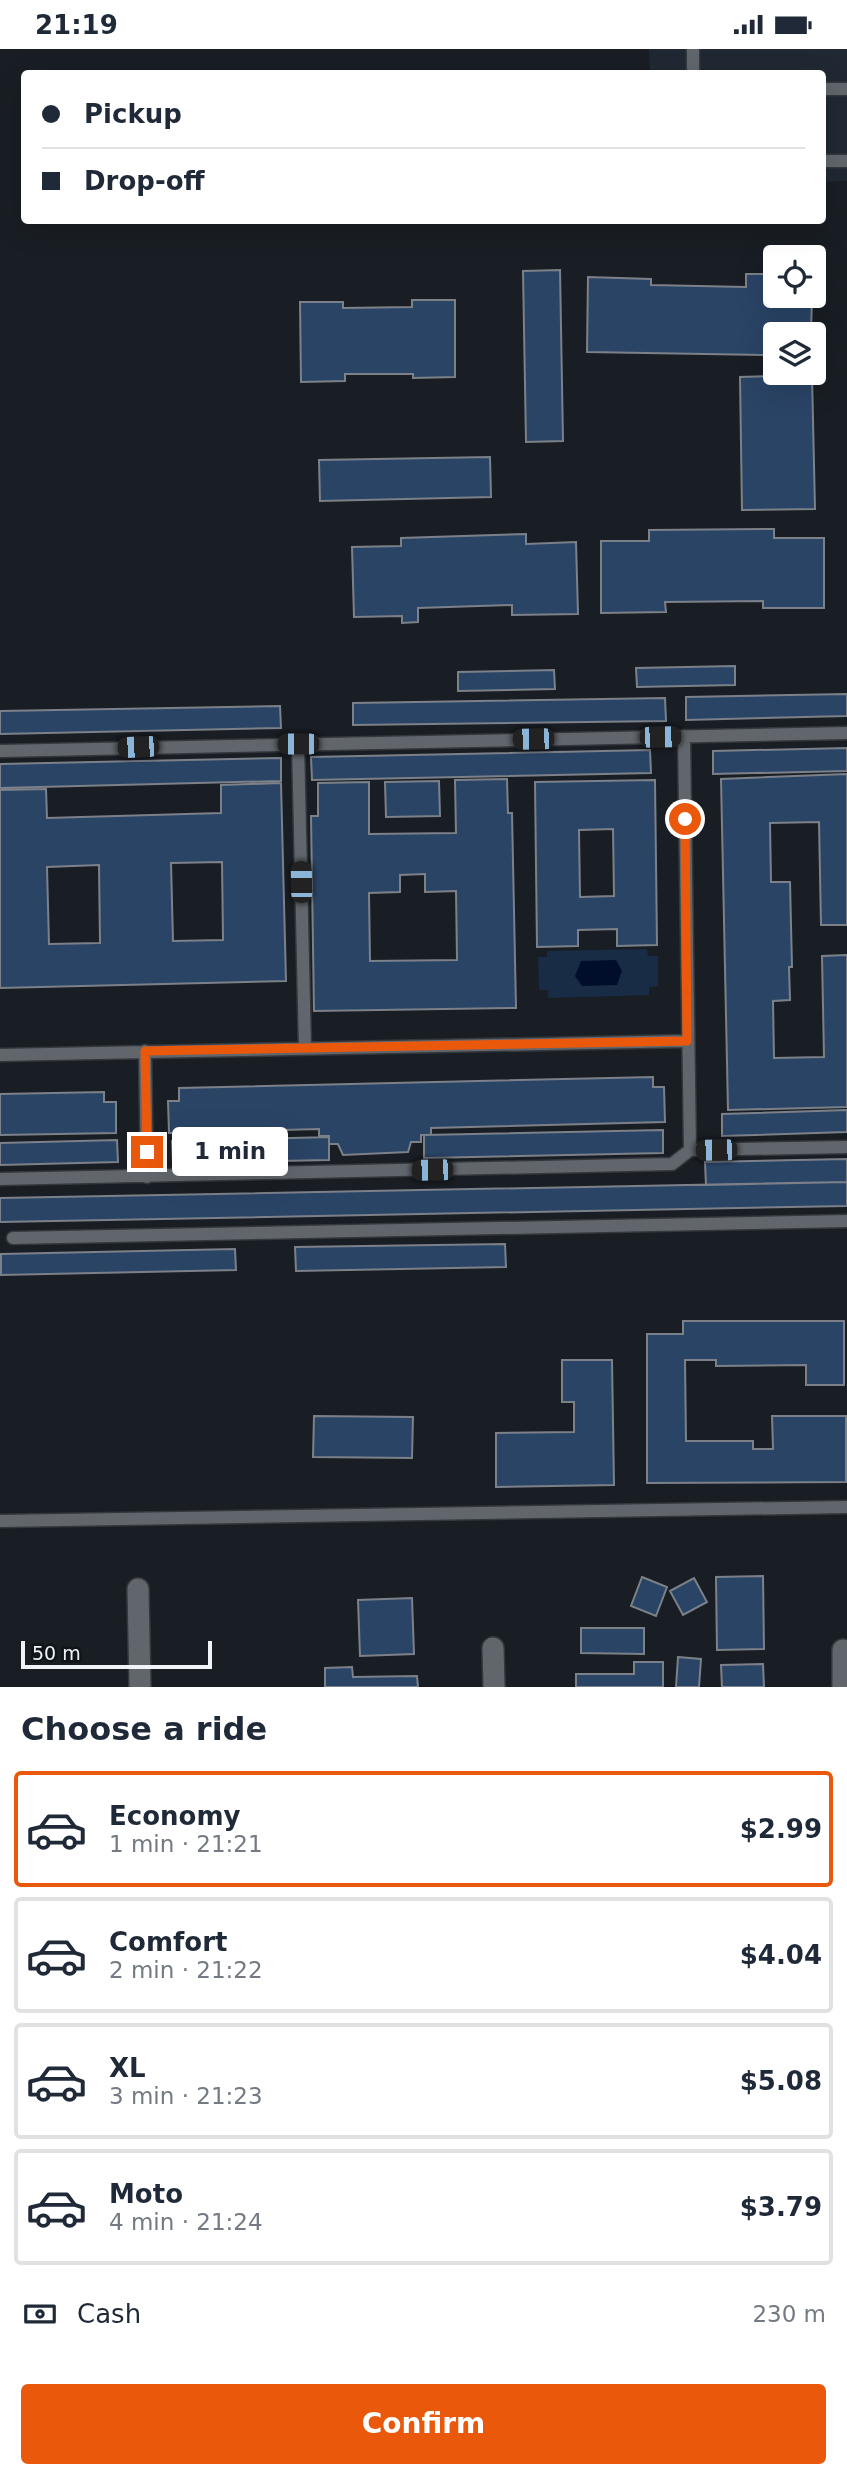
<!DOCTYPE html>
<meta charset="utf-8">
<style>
:root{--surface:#fff;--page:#f2f2f3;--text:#1f2937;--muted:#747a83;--line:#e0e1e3;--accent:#ea580c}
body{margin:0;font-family:"DejaVu Sans",sans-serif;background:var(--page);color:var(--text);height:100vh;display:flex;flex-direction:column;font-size:26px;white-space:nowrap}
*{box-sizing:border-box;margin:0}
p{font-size:23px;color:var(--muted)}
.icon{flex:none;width:38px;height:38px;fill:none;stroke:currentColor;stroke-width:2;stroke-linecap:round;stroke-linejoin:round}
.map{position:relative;height:1638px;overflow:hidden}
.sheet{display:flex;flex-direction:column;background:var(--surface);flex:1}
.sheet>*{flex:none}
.hud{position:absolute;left:21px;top:21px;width:805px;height:154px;border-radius:7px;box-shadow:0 7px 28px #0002;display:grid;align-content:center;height:154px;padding:0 21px;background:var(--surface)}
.fabs{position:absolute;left:763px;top:196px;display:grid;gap:14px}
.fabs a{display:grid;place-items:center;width:63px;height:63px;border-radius:7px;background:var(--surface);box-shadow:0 7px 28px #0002;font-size:35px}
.scale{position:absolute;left:21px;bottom:18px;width:191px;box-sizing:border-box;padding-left:7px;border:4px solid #f0f4f8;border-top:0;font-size:19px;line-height:24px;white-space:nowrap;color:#f0f4f8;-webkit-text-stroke:5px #10151a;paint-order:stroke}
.end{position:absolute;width:32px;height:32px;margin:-16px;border:9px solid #ea580c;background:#fff;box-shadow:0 0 0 4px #fff}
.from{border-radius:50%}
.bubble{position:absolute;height:49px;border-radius:7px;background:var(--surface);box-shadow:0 7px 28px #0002;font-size:23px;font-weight:700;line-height:49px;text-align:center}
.car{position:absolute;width:21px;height:42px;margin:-21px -10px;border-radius:9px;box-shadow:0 0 5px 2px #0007;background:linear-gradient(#222 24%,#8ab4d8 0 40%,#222 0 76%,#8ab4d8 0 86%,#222 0)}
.hud b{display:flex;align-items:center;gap:24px;height:66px;font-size:26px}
.hud b+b{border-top:2px solid var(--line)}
.hud i{width:18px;height:18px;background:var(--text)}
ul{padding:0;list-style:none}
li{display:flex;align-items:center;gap:21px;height:116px;margin:0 14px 10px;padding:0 7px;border:4px solid var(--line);border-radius:7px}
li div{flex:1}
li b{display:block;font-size:26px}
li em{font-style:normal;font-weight:700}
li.selected{border-color:var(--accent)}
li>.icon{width:63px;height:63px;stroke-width:1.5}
h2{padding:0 21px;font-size:32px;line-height:84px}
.pay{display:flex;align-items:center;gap:18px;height:77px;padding:0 21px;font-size:26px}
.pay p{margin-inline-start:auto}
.primary-button{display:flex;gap:14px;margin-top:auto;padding:14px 21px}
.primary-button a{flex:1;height:80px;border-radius:7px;background:var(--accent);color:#fff;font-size:28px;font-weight:700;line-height:80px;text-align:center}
.status{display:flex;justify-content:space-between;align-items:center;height:49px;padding:0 35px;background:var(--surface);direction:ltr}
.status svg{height:19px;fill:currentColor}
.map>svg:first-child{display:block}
</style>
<div class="status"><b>21:19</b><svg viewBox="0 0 49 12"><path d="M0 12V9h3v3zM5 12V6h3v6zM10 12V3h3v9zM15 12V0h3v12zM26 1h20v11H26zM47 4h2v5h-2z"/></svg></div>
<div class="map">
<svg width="847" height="1638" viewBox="0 0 847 1638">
<rect width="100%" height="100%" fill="#191e24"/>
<path fill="#202933" d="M649,0H847V132L823,133L822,24H650Z"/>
<path fill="#182c46" d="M647,900L648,907H658V937L649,938V946L548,949V941H539L538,908H547V902Z"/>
<path fill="#000e2b" d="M616,911L622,922L617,936L582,937L575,927L581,912Z"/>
<path fill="#2a4466" stroke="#7c8189" stroke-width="2" fill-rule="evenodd" d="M535,172H628L535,174Z
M560,221L563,392L526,393L523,222Z
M746,225H775V247H812L811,285H775V296L765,295L764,306L587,303L588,228L651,230V236L746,238Z
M412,251H455V328L413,329V325H345V332L301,333L300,253H343V259L412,258Z
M812,326L815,460L742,461L740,328Z
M490,408L491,448L320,452L319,411Z
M774,480V489H824V559H763V552L665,553L666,563L601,564V492H649V481Z
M526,485V495L576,493L578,565L512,566V556L418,559V573L402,574V567L354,568L352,498L401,497V489Z
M735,617V636L637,638L636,619Z
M554,621L555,640L458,642V623Z
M847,645V667L686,671V648Z
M665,649L666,672L353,676V654Z
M280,657L281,679L0,685V662Z
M847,699V722L713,725V702Z
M650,701L651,724L312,731L311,708Z
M281,709V732L0,739V715Z
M847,725V876H821L819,773L770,774L771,833H790L792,918H789L790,951L773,952L774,1009L824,1008L822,907L847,906V1058L728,1061L721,730Z
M507,730L508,764H512L516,959L314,962L311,767H318V734L369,733V785L456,784L455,731ZM425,825V843L456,842L457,911L370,912L369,844L400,843V826Z
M655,731L657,896L617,897V880L578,881V897L537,898L535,733ZM613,780L614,847L580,848L579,781Z
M439,732L440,767L386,768L385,733Z
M281,734L286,932L0,939V741L46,740L47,769L221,764V736ZM222,813L223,891L173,892L171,814ZM99,816L100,894L49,895L47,818Z
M653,1028V1038H664L665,1073L431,1079V1086H421V1093H411L408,1103L343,1106L338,1095H329V1087H319V1080L169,1084L168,1052H179V1039Z
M104,1043V1053H116V1084L0,1086V1045Z
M847,1061V1083L722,1087V1065Z
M663,1081V1104L424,1109V1086Z
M329,1088V1111L173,1114L172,1092Z
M117,1091L118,1113L0,1116V1094Z
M847,1110V1133L706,1136L705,1113Z
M847,1133V1157L0,1173V1149Z
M505,1195L506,1218L296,1222L295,1198Z
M235,1200L236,1221L1,1226V1205Z
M683,1272H844V1336H806V1316L716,1317V1311H685L686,1392H753V1400H773L772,1367H846V1433L647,1434V1285H683Z
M562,1311H612L614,1436L496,1438V1384L574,1383V1353H562Z
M314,1367L413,1368L412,1409L313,1408Z
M763,1527L764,1600L717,1601L716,1528Z
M642,1528L667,1538L656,1567L631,1557Z
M694,1529L707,1553L683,1566L670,1542Z
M412,1549L414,1605L360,1607L358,1551Z
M581,1579H644V1605L581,1604Z
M678,1608L701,1610L699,1638H676Z
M634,1613H663V1638H576V1625H634Z
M763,1615L764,1638H722L721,1616Z
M352,1618L353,1628L417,1627L418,1638H325V1619Z"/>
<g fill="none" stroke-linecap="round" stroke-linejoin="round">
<g stroke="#34373c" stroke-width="15">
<path id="service" d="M693,24V0
M822,40H847
M822,112H847
M298,695L305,999
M0,702L847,684
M145,1002L147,1128
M0,1006L687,992
M690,1101L847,1098
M0,1130L672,1115L690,1101L684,687
M13,1189L847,1172
M0,1472L847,1458"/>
</g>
<g stroke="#34373c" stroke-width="24">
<path id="minor" d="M138,1540L140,1638
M493,1599L494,1638
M843,1601V1638"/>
</g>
<use href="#service" stroke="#61666d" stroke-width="12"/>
<use href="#minor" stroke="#61666d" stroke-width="21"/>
</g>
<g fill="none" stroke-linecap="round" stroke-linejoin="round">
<path stroke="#ea580c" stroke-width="9" d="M147,1103L145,1002L687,992L685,770"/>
</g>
</svg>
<div class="fabs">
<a><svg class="icon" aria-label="locate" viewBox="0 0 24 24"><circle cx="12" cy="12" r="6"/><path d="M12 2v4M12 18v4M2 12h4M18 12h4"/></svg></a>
<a><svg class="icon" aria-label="layers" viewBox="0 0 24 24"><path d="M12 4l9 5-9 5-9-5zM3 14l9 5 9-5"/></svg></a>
</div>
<div class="scale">50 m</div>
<i class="end from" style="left:685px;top:770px"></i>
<i class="end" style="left:147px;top:1103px"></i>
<div class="bubble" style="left:172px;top:1078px;width:116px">1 min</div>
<i class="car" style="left:660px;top:688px;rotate:89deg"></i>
<i class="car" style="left:533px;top:690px;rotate:269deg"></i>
<i class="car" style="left:298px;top:695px;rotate:270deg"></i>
<i class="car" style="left:138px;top:698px;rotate:268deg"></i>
<i class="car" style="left:301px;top:833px;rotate:359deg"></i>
<i class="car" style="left:716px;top:1101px;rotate:269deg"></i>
<i class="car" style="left:432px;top:1121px;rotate:269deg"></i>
<div class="hud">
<b><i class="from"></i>Pickup</b>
<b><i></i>Drop-off</b>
</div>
</div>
<section class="sheet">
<h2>Choose a ride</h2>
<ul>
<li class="selected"><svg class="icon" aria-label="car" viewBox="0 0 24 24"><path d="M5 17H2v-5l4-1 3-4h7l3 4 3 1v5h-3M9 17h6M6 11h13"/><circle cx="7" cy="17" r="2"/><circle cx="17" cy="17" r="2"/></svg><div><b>Economy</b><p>1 min · 21:21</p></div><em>$2.99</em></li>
<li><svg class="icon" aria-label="car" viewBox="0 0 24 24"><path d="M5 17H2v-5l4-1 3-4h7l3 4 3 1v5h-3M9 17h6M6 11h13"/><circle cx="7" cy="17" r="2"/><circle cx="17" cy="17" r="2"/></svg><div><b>Comfort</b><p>2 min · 21:22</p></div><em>$4.04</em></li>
<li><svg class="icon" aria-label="car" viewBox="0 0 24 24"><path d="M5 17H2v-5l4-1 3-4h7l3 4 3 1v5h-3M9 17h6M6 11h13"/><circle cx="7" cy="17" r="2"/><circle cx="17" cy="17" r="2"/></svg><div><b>XL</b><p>3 min · 21:23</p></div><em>$5.08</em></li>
<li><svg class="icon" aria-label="car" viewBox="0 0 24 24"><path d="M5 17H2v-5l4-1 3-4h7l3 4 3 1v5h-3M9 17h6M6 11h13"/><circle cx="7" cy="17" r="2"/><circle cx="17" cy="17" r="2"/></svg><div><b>Moto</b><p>4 min · 21:24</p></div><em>$3.79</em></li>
</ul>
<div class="pay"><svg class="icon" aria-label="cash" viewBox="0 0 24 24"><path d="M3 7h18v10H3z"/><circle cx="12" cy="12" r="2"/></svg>Cash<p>230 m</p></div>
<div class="primary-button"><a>Confirm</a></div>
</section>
